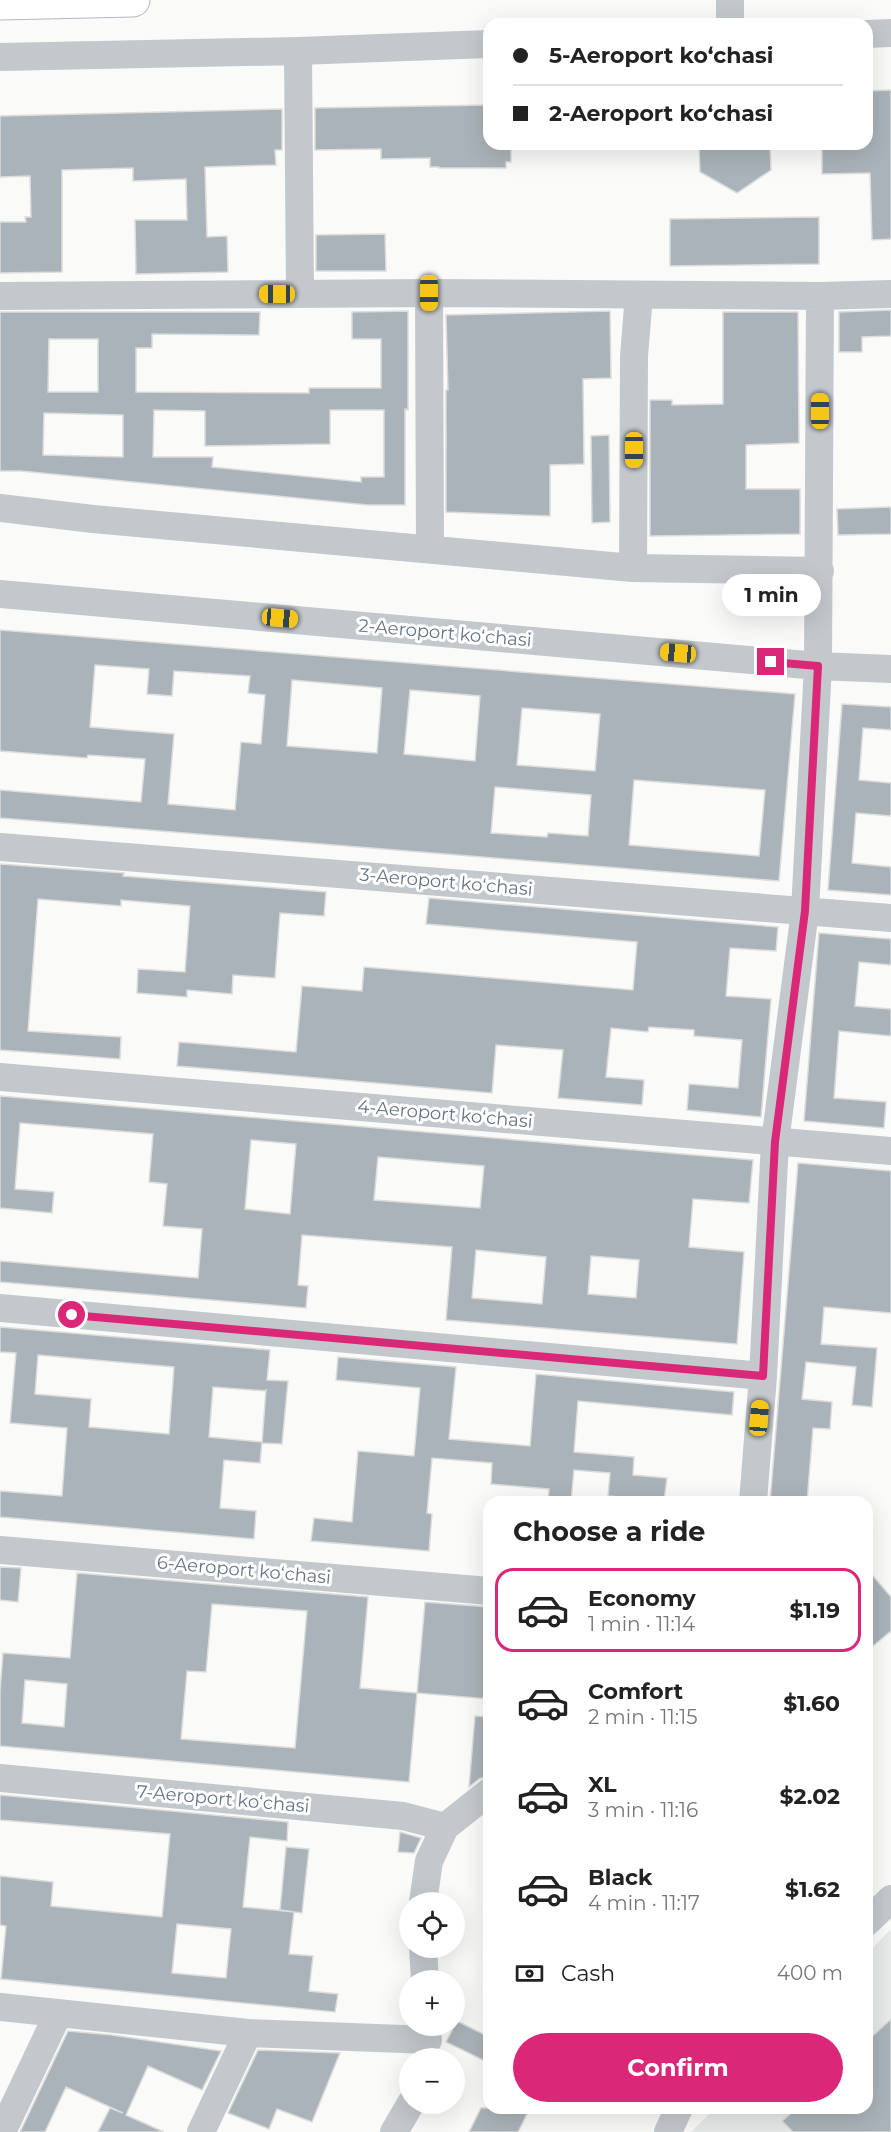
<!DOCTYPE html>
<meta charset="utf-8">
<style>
:root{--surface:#fff;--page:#f2f2f2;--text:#222;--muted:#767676;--line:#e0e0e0;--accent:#db2777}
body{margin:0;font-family:Montserrat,sans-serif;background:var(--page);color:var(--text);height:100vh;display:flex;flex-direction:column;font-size:22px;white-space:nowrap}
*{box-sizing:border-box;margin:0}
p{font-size:20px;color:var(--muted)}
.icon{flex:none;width:33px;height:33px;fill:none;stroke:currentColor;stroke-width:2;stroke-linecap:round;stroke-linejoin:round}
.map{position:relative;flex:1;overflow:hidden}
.details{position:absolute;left:483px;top:1496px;width:390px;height:618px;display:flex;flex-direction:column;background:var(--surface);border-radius:18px;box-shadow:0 6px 24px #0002}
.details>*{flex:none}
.banner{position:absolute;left:483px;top:18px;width:390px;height:132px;border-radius:18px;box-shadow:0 6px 24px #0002;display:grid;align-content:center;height:132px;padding:0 30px;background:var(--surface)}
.controls{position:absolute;left:399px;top:1892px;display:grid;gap:12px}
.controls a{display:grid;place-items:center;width:66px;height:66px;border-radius:50%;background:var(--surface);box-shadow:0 6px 24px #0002;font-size:30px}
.end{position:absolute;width:27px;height:27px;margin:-14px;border:8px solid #db2777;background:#fff;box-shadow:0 0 0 3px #fff}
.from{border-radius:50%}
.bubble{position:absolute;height:42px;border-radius:21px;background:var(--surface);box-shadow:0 6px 24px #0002;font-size:20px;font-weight:700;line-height:42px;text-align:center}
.car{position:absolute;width:18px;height:36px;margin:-18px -9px;border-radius:8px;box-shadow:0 0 4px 2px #0007;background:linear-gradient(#f5c518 24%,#345 0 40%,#f5c518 0 76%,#345 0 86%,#f5c518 0)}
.banner b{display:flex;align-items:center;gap:21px;height:57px;font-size:22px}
.banner b+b{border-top:2px solid var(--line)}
.banner i{width:15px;height:15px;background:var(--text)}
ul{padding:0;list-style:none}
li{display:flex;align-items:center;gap:18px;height:84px;margin:0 12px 9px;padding:0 18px;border:3px solid transparent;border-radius:18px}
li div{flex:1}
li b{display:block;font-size:22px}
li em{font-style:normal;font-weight:700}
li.selected{border-color:var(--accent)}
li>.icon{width:54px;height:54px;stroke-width:1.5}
h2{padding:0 30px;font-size:27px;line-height:72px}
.pay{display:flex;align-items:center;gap:15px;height:66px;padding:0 30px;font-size:22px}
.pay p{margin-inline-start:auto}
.cta{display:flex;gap:12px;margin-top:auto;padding:12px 30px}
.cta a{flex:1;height:69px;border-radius:36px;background:var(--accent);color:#fff;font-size:24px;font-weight:700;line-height:69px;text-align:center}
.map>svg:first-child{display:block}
</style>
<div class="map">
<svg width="891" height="2132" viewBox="0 0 891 2132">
<rect width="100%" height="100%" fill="#fafaf8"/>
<path fill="#e8e9e9" d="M891,1929V2132H691L715,2108H867V1954Z"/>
<path fill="#aab3b9" stroke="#dcdcda" stroke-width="1.5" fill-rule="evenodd" d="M891,90V239L872,240L870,173L822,174V144H867V91Z
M489,105V144H511V162H506V168H439V167H430V158L381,159V149L315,150V108Z
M282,109V150H275L276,165L205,167L207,237L227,236L228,272L136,274L135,220H187L186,179L133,181V168L62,170V272L0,273V222H26L25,217H31L30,176L0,177V116Z
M699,144H770L771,170L737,193L700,172Z
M819,217V264L670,266V219Z
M385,234L386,271H316V235Z
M891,310V336L862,337V352H839V312Z
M408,311V410L405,409V505H368L21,471H0V312H260L259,335L152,334V348H136V392L309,393V388H381V339H352V312ZM49,339H98V392H48ZM154,410L205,411V446L330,444V410H384V477H361V482L212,467L213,457H153ZM44,413L123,415V457L43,455Z
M610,311L611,378L583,379L584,464L550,465V516L446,512V390H448L446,315Z
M723,312H798L799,443L746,445V489H800V534L650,536V400H672V405L723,404Z
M609,435L610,522L592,523L591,436Z
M891,507V534L838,535L837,509Z
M0,630L795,694L779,881L0,818V790L141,802L145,759L88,755L87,758L0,751ZM95,665L149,669L147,694L172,696L174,671L250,676L248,693L265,695L261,744L241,742L235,810L168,804L174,734L90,727ZM292,680L382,688L377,753L287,746ZM410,690L480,696L475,761L404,754ZM522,708L600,714L595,771L517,765ZM634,780L765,790L759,856L629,845ZM495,787L591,795L588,836L548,833L547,837L491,833Z
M842,704L891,707V730L863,728L859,780L891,783V816L856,813L852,863L891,867V895L828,890Z
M0,864L124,873L123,876L326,892L324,916L280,913L275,978L233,975L232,994L187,990V997L137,993L138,969L185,972L190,906L121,900V906L38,899L28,1031L121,1037L120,1059L0,1050Z
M429,898L778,927L776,951L730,948L726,996L771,999L761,1117L687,1110L689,1084L738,1088L742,1040L694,1036V1030L649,1027L648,1032L611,1028L606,1077L644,1080L642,1105L558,1098L563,1050L496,1045L492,1093L177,1066L179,1042L296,1052L302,986L362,991L364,967L633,990L637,942L426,924Z
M819,933L891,939V965L859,962L855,1006L891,1009V1036L839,1031L834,1098L886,1102L884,1128L804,1121Z
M0,1096L753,1160L749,1203L693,1199L689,1247L744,1252L737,1344L446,1320L452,1247L302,1235L298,1285L308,1286L306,1308L0,1282V1261L198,1278L202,1229L163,1226L167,1184L149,1182L153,1134L20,1123L15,1189L54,1192L52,1213L0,1208ZM251,1140L296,1144L290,1214L245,1209ZM378,1157L484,1166L480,1208L374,1200ZM476,1250L546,1257L542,1304L472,1298ZM591,1256L639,1260L636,1298L588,1294Z
M798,1163L891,1171V1313L824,1307L821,1344L877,1348L872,1407L852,1405L856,1367L806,1362L802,1399L832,1402L830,1429L813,1428L807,1502H770Z
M0,1327L270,1350L267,1380L288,1381L282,1444L262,1443L266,1389V1391L213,1387L209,1437L262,1442L260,1463L224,1460L220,1508L256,1511L254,1539L0,1517V1491L62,1496L67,1428L10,1423L16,1353L0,1352ZM38,1355L174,1367L169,1434L89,1427L91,1399L35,1394Z
M338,1357L456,1367L449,1439L530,1446L536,1374L734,1392L732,1415L578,1401L574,1452L634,1457L633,1475L667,1478L664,1501L608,1496L610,1473L574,1470L571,1502H548L549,1489L491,1484L492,1463L432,1458L427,1513L432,1514L429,1551L311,1541L314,1518L352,1522L358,1451L414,1456L420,1388L336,1380Z
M0,1567L21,1568L18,1602L0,1600Z
M867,1569L891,1597V1631L867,1651Z
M77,1573L368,1597L360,1688L417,1693L425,1602L489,1607V1699L417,1693L409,1782L0,1746V1691L3,1653L70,1658ZM212,1604L307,1611L295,1748L181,1739L187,1671L206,1672ZM25,1680L67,1684L64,1727L22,1723Z
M475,1716L489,1717V1776L479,1779L469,1787Z
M0,1795L288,1822L287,1841L250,1837L243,1907L294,1912L289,1954L313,1956L309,1991L338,1994L335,2012L1,1979L6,1926L0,1925V1876L53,1882L51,1906L162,1917L170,1834L0,1820ZM177,1924L231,1929L226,1978L172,1973Z
M400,1832L421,1838L414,1853L398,1852Z
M286,1847L309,1849L302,1913L280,1910Z
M891,2019V2132H793L782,2121L797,2108H867V2041Z
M457,2021L489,2037V2063L446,2042Z
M68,2031L112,2035L221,2051L202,2090L148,2066L126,2115L164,2132H98L110,2108L123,2113L66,2087L45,2132H20Z
M258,2050L340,2053L312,2122L277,2109L269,2129L228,2113Z
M481,2108H530L518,2132H469Z"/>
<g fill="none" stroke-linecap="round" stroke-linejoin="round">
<g stroke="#b4b9bd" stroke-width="35">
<path id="highway" d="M0,3L133,0"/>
</g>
<path stroke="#c3c8cc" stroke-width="28" d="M730,24V0
M867,34L891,33
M298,51L300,293
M0,57L298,51L489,44
M429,293L430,549
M0,296L429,293L820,296L891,294
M0,508L93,519L633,568L820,571
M633,568L634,356L639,295
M0,594L818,666L891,669
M0,847L891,918
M0,1077L891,1151
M0,1308L763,1376
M753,1502L763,1376L775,1142L805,911L818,666L820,296
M0,1550L489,1591
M0,1778L403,1816L445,1827
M423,1902L429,1861L445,1827L489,1792
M867,1922L891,1899
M423,1947L425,1980
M0,2007L248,2033L428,2040
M2,2132L58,2014
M201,2132L248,2033
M394,2132L411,2103
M668,2132L679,2108"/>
<use href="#highway" stroke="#fff" stroke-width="33"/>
</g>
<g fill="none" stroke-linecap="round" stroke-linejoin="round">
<path stroke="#db2777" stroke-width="8" d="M72,1315L763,1376L775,1142L805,911L818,666L771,662"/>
</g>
<g text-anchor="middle" stroke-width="6" stroke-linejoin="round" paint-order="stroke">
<g font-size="18" fill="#657683" stroke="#fff">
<text transform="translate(445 633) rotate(5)" y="6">2-Aeroport koʻchasi</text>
<text transform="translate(446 882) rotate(5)" y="6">3-Aeroport koʻchasi</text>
<text transform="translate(445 1114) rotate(5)" y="6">4-Aeroport koʻchasi</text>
<text transform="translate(244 1570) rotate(5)" y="6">6-Aeroport koʻchasi</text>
<text transform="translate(223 1799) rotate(5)" y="6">7-Aeroport koʻchasi</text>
</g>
</g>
</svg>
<div class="controls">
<a><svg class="icon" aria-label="locate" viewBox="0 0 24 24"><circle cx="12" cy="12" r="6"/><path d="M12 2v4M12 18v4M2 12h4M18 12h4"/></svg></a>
<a>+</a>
<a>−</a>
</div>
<i class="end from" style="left:72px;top:1315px"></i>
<i class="end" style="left:771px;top:662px"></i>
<div class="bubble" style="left:722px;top:574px;width:99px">1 min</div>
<i class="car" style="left:429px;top:293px;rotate:180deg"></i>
<i class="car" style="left:277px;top:294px;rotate:270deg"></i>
<i class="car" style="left:820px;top:411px;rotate:0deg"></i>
<i class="car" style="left:634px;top:450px;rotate:180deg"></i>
<i class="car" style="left:280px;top:618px;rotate:95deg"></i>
<i class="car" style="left:678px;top:653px;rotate:275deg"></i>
<i class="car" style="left:759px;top:1418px;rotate:5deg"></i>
<div class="banner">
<b><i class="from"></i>5-Aeroport koʻchasi</b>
<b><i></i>2-Aeroport koʻchasi</b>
</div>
<section class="details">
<h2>Choose a ride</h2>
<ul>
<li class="selected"><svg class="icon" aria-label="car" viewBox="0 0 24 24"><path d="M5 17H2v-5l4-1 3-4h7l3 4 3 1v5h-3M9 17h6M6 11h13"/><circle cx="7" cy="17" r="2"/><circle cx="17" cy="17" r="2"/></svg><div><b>Economy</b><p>1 min · 11:14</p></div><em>$1.19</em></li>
<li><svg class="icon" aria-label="car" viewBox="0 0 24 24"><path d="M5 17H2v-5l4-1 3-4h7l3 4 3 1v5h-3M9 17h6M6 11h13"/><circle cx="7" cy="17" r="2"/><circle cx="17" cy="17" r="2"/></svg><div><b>Comfort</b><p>2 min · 11:15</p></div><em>$1.60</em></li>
<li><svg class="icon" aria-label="car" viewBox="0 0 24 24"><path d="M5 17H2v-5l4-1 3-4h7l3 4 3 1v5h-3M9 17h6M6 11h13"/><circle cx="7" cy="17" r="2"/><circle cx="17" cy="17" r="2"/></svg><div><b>XL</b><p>3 min · 11:16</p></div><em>$2.02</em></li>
<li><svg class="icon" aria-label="car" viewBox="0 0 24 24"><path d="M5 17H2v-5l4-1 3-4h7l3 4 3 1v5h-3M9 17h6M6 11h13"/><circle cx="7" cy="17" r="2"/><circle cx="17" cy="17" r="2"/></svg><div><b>Black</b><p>4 min · 11:17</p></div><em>$1.62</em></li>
</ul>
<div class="pay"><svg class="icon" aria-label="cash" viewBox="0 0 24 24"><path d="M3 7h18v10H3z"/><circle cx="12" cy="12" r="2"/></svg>Cash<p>400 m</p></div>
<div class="cta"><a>Confirm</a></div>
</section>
</div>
